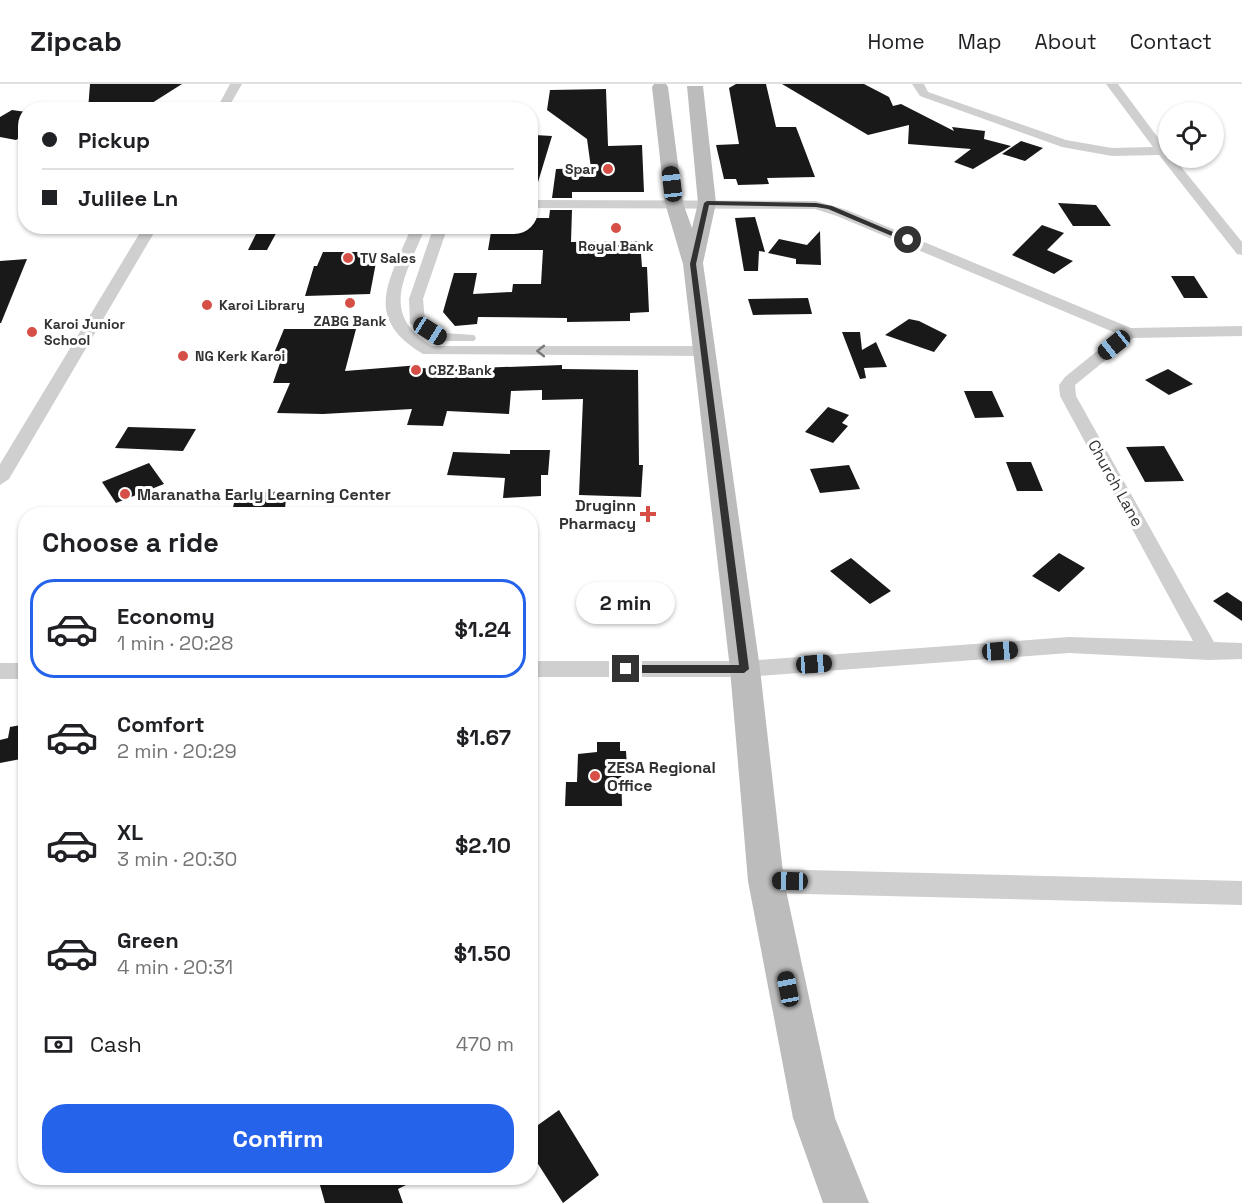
<!DOCTYPE html>
<meta charset="utf-8">
<style>
:root{--surface:#fff;--page:#f6f6f6;--text:#202124;--muted:#757577;--line:#e0e0e0;--accent:#2563eb}
body{margin:0;font-family:"Space Grotesk",sans-serif;background:var(--page);color:var(--text);height:100vh;display:flex;flex-direction:column;font-size:22px;white-space:nowrap}
*{box-sizing:border-box;margin:0}
p{font-size:20px;color:var(--muted)}
.icon{flex:none;width:33px;height:33px;fill:none;stroke:currentColor;stroke-width:2;stroke-linecap:round;stroke-linejoin:round}
.map{position:relative;flex:1;overflow:hidden}
.details{position:absolute;left:18px;top:423px;width:520px;height:678px;display:flex;flex-direction:column;background:var(--surface);border-radius:24px;box-shadow:0 2px 4px #0004}
.details>*{flex:none}
.banner{position:absolute;left:18px;top:18px;width:520px;height:132px;border-radius:24px;box-shadow:0 2px 4px #0004;display:grid;align-content:center;height:132px;padding:0 24px;background:var(--surface)}
.tools{position:absolute;left:1158px;top:18px;display:grid;gap:12px}
.tools a{display:grid;place-items:center;width:66px;height:66px;border-radius:50%;background:var(--surface);box-shadow:0 2px 4px #0004;font-size:30px}
.end{position:absolute;width:27px;height:27px;margin:-14px;border:8px solid #323232;background:#fff;box-shadow:0 0 0 3px #fff}
.from{border-radius:50%}
.bubble{position:absolute;height:42px;border-radius:21px;background:var(--surface);box-shadow:0 2px 4px #0004;font-size:20px;font-weight:800;line-height:42px;text-align:center}
.car{position:absolute;width:18px;height:36px;margin:-18px -9px;border-radius:8px;box-shadow:0 0 4px 2px #0007;background:linear-gradient(#222 24%,#8ab4d8 0 40%,#222 0 76%,#8ab4d8 0 86%,#222 0)}
.banner b{display:flex;align-items:center;gap:21px;height:57px;font-size:22px}
.banner b+b{border-top:2px solid var(--line)}
.banner i{width:15px;height:15px;background:var(--text)}
ul{padding:0;list-style:none}
li{display:flex;align-items:center;gap:18px;height:99px;margin:0 12px 9px;padding:0 12px;border:3px solid transparent;border-radius:24px}
li div{flex:1}
li b{display:block;font-size:22px}
li em{font-style:normal;font-weight:800}
li.on{border-color:var(--accent)}
li>.icon{width:54px;height:54px;stroke-width:1.5}
h2{padding:0 24px;font-size:27px;line-height:72px}
.pay{display:flex;align-items:center;gap:15px;height:66px;padding:0 24px;font-size:22px}
.pay p{margin-inline-start:auto}
.cta{display:flex;gap:12px;margin-top:auto;padding:12px 24px}
.cta a{flex:1;height:69px;border-radius:24px;background:var(--accent);color:#fff;font-size:24px;font-weight:800;line-height:69px;text-align:center}
header{display:flex;align-items:center;gap:36px;box-sizing:border-box;height:84px;padding:0 30px;background:var(--surface);border-bottom:2px solid var(--line)}
header strong{font-size:28px}
nav{display:flex;gap:33px;margin-inline-start:auto;font-size:21px}
.map>svg:first-child{display:block}
</style>
<header>
<strong>Zipcab</strong>
<nav><a>Home</a><a>Map</a><a>About</a><a>Contact</a></nav>
</header>
<div class="map">
<svg width="1242" height="1119" viewBox="0 0 1242 1119">
<rect width="100%" height="100%" fill="#fff"/>
<path fill="#191919" d="M90,0H182L141,26H88Z
M736,0H766L776,43H796L815,93L767,94L769,100L738,101L736,95H724L716,61L739,60L729,4Z
M782,0H864L889,13L893,22L901,20L954,47L952,43L985,47L984,55L1011,62L973,85L954,78L971,65L908,60L909,41L868,51Z
M606,5L608,62L642,61L644,108H572V114H552L556,85L591,84L587,55L547,26L550,6Z
M12,26L26,28V50L16,56L0,53V33Z
M535,51L552,52L535,108H531V64Z
M1021,57L1043,64L1025,77L1002,70Z
M1058,119L1096,121L1111,142H1073Z
M550,126H572L571,158L640,157L642,183H647L649,228L630,229V237L567,238V234L478,233L477,240L455,242L443,228L454,189H477L473,210L512,208L513,200H541L543,166H488L492,142H531V134H549Z
M755,133L765,168L759,167L758,187H744L735,134Z
M1042,141L1064,149L1047,166L1073,177L1054,190L1012,171Z
M260,142H280L267,166H248Z
M820,147L821,181L796,180V175L768,169L779,155L807,161Z
M323,168H378L370,210L305,212L314,182H317Z
M27,175L1,239H0V177Z
M1171,192H1194L1208,214H1184Z
M808,214L812,230L753,231L748,215Z
M909,235L919,237L947,251L934,268L885,251Z
M284,245H356L345,287L420,281L419,284L449,285L562,281V285L638,286L639,381H643L641,413L579,411L583,315L542,316V306L511,307L509,330L447,327L443,342L407,341L412,325L323,330L277,329L290,299H273L280,279H270Z
M842,248H860L862,266L876,258L887,283L864,284L866,294L860,295Z
M1168,285L1193,300L1169,311L1145,296Z
M964,307H992L1004,333L975,334Z
M828,323L849,331L842,339L848,342L833,359L805,348Z
M128,343L196,345L183,367L115,364Z
M1164,362L1184,397L1145,398L1126,363Z
M510,366H550L548,391H541V412L503,414L505,394L447,391L453,368L510,370Z
M1006,378H1031L1043,407H1017Z
M149,379L164,400L116,419L102,398Z
M849,381L860,405L820,409L810,385Z
M287,407L285,424L232,428L236,410Z
M1059,469L1085,484L1059,508L1032,492Z
M851,474L891,507L870,520L830,487Z
M1227,508L1242,518V537L1213,517Z
M26,640V674L0,679V656L8,654L10,643Z
M597,658H620V667H626L627,683L621,682L622,722H565L566,698H577L578,670L597,668Z
M559,1026L599,1091L563,1119L531,1069V1046Z
M318,1094H420L398,1105L403,1119H325Z"/>
<g fill="none" stroke-linecap="round" stroke-linejoin="round">
<path fill="#cfcfcf" fill-rule="evenodd" d="M230,0H242L227,26H216Z
M912,0H924L928,8L1066,56L1112,64L1153,63L1106,0H1118L1168,67V74H1174L1242,158V171L1237,170L1159,71L1112,72L1062,63L920,12Z
M531,116L816,117L847,126L1131,244L1242,242V252L1133,254L1075,301L1076,312L1214,558L1242,559V575L1209,576L1069,569L745,593H531V577H745L1069,553L1193,557L1060,312L1059,301L1065,293L1118,250L837,132L815,125L531,124Z
M144,142H158L9,395L0,401V380Z
M412,142H426C407,190 377,229 432,262H705L713,267L705,272L423,270C361,233 390,196 412,142Z
M434,142H448L423,215L425,237L444,249L474,251L476,254L474,257H435L410,239L409,215Z
M0,579H26V595H0Z
M766,785L1242,797V821L766,809L757,805L753,797L757,789Z"/>
<path fill="#bcbcbc" fill-rule="evenodd" d="M654,0H666L668,3L683,119L692,144L698,119L687,2H703L716,119L703,179L760,585L784,797L835,1034L869,1119H823L793,1034L748,797L730,585L683,180L665,119L652,3Z"/>
</g>
<defs><path id="oneway-chevron" d="M-2-3.5L2.5 0L-2 3.5" fill="none" stroke-width="1.6" stroke-linecap="round" stroke-linejoin="round" transform="scale(1.5)"/></defs>
<use stroke="#797979" href="#oneway-chevron" transform="translate(541 267) rotate(180)"/>
<path fill="#323232" d="M707,117L816,119L832,122L912,156L906,158L828,125L816,123L709,121L696,180L749,585L744,589H626L621,585L626,581H739L690,180L704,119Z"/>
<g fill="#d64f47" stroke="#fff" stroke-width="2">
<circle cx="608" cy="85" r="6"/>
<circle cx="616" cy="144" r="6"/>
<circle cx="348" cy="174" r="6"/>
<circle cx="350" cy="219" r="6"/>
<circle cx="207" cy="221" r="6"/>
<circle cx="32" cy="248" r="6"/>
<circle cx="183" cy="272" r="6"/>
<circle cx="416" cy="286" r="6"/>
<circle cx="125" cy="410" r="6"/>
<path d="M645 421h6v6h6v6h-6v6h-6v-6h-6v-6h6z"/>
<circle cx="595" cy="692" r="6"/>
</g>
<g text-anchor="middle" stroke-width="6" stroke-linejoin="round" paint-order="stroke">
<g font-size="14" font-weight="bold" fill="#323232" stroke="#fff" text-anchor="start">
<text x="596" y="90" text-anchor="end">Spar</text>
<text x="616" y="167" text-anchor="middle">Royal Bank</text>
<text x="360" y="179">TV Sales</text>
<text x="219" y="226">Karoi Library</text>
<text x="350" y="242" text-anchor="middle">ZABG Bank</text>
<text x="44" y="245">Karoi Junior<tspan x="44" dy="16">School</tspan></text>
<text x="195" y="277">NG Kerk Karoi</text>
<text x="428" y="291">CBZ Bank</text>
</g>
<g font-size="16" fill="#323232" stroke="#fff">
<text transform="translate(1116 399) rotate(61)" y="6">Church Lane</text>
</g>
<g font-size="16" font-weight="bold" fill="#323232" stroke="#fff" text-anchor="start">
<text x="137" y="416">Maranatha Early Learning Center</text>
<text x="636" y="427" text-anchor="end">Druginn<tspan x="636" dy="18">Pharmacy</tspan></text>
<text x="607" y="689">ZESA Regional<tspan x="607" dy="18">Office</tspan></text>
</g>
</g>
</svg>
<div class="tools">
<a><svg class="icon" aria-label="locate" viewBox="0 0 24 24"><circle cx="12" cy="12" r="6"/><path d="M12 2v4M12 18v4M2 12h4M18 12h4"/></svg></a>
</div>
<i class="end from" style="left:908px;top:156px"></i>
<i class="end" style="left:626px;top:585px"></i>
<div class="bubble" style="left:576px;top:498px;width:99px">2 min</div>
<i class="car" style="left:672px;top:100px;rotate:353deg"></i>
<i class="car" style="left:430px;top:247px;rotate:122deg"></i>
<i class="car" style="left:1114px;top:261px;rotate:231deg"></i>
<i class="car" style="left:1000px;top:567px;rotate:86deg"></i>
<i class="car" style="left:814px;top:580px;rotate:86deg"></i>
<i class="car" style="left:790px;top:797px;rotate:271deg"></i>
<i class="car" style="left:788px;top:905px;rotate:349deg"></i>
<div class="banner">
<b><i class="from"></i>Pickup</b>
<b><i></i>Julilee Ln</b>
</div>
<section class="details">
<h2>Choose a ride</h2>
<ul>
<li class="on"><svg class="icon" aria-label="car" viewBox="0 0 24 24"><path d="M5 17H2v-5l4-1 3-4h7l3 4 3 1v5h-3M9 17h6M6 11h13"/><circle cx="7" cy="17" r="2"/><circle cx="17" cy="17" r="2"/></svg><div><b>Economy</b><p>1 min · 20:28</p></div><em>$1.24</em></li>
<li><svg class="icon" aria-label="car" viewBox="0 0 24 24"><path d="M5 17H2v-5l4-1 3-4h7l3 4 3 1v5h-3M9 17h6M6 11h13"/><circle cx="7" cy="17" r="2"/><circle cx="17" cy="17" r="2"/></svg><div><b>Comfort</b><p>2 min · 20:29</p></div><em>$1.67</em></li>
<li><svg class="icon" aria-label="car" viewBox="0 0 24 24"><path d="M5 17H2v-5l4-1 3-4h7l3 4 3 1v5h-3M9 17h6M6 11h13"/><circle cx="7" cy="17" r="2"/><circle cx="17" cy="17" r="2"/></svg><div><b>XL</b><p>3 min · 20:30</p></div><em>$2.10</em></li>
<li><svg class="icon" aria-label="car" viewBox="0 0 24 24"><path d="M5 17H2v-5l4-1 3-4h7l3 4 3 1v5h-3M9 17h6M6 11h13"/><circle cx="7" cy="17" r="2"/><circle cx="17" cy="17" r="2"/></svg><div><b>Green</b><p>4 min · 20:31</p></div><em>$1.50</em></li>
</ul>
<div class="pay"><svg class="icon" aria-label="cash" viewBox="0 0 24 24"><path d="M3 7h18v10H3z"/><circle cx="12" cy="12" r="2"/></svg>Cash<p>470 m</p></div>
<div class="cta"><a>Confirm</a></div>
</section>
</div>
